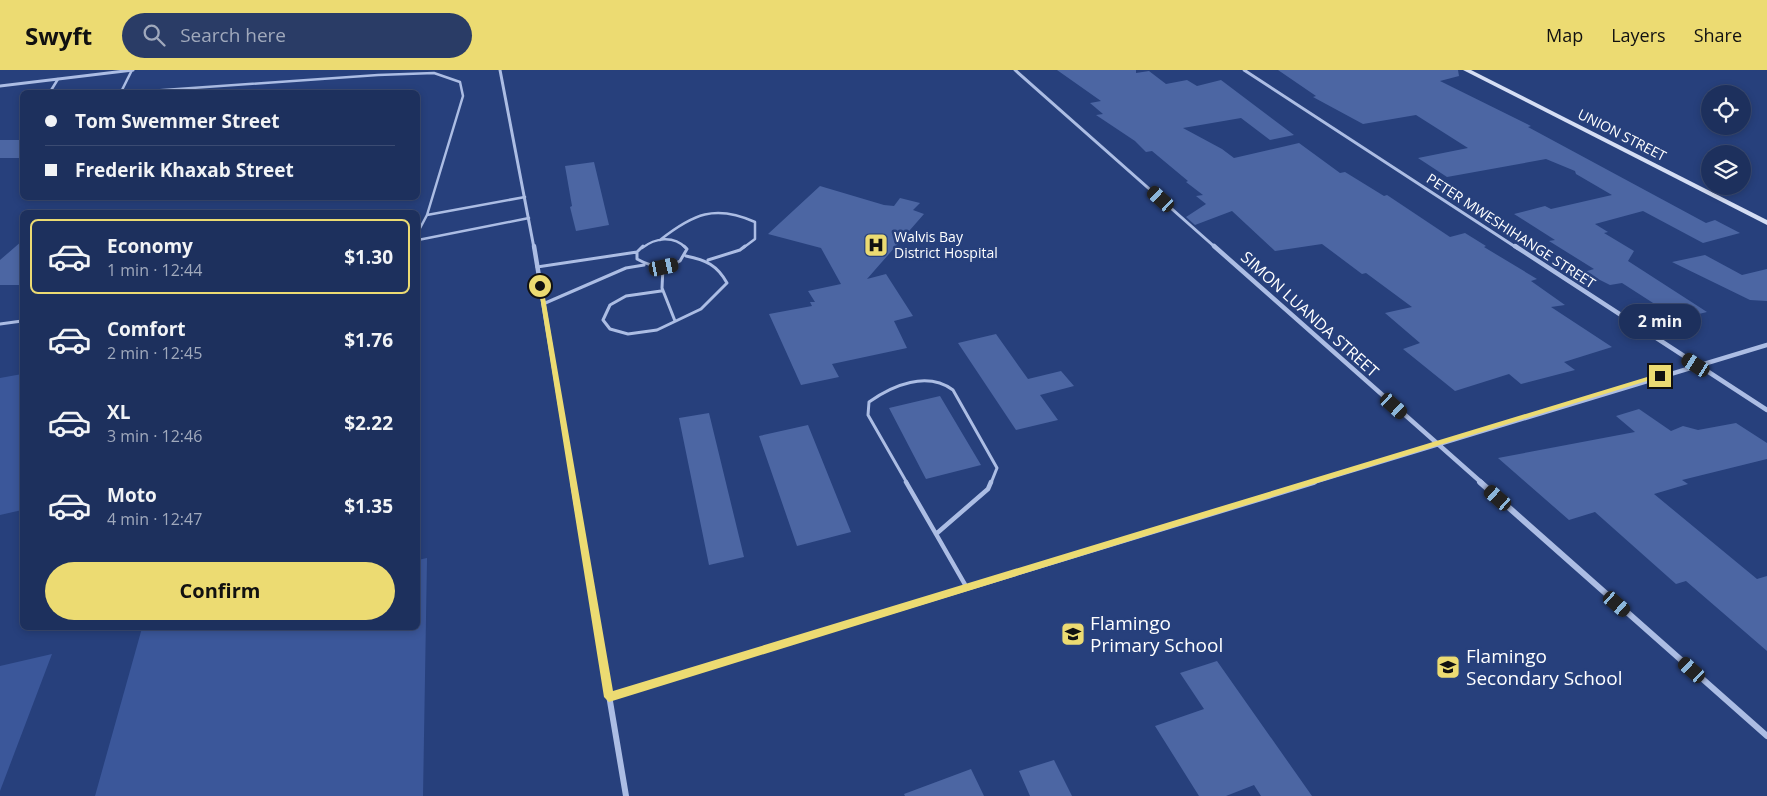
<!DOCTYPE html>
<meta charset="utf-8">
<style>
:root{--surface:#1d305d;--page:#2a3c66;--text:#f1f3f6;--muted:#a0a9bc;--line:#3b4b72;--accent:#ecdb72}
body{margin:0;font-family:"Open Sans",sans-serif;background:var(--page);color:var(--text);height:100vh;display:flex;flex-direction:column;font-size:19px;white-space:nowrap}
*{box-sizing:border-box;margin:0}
p{font-size:16px;color:var(--muted)}
.icon{flex:none;width:28px;height:28px;fill:none;stroke:currentColor;stroke-width:2;stroke-linecap:round;stroke-linejoin:round}
.map{position:relative;flex:1;overflow:hidden}
.side{position:absolute;left:20px;top:140px;width:400px;height:420px;display:flex;flex-direction:column;background:var(--surface);border-radius:8px;box-shadow:0 2px 8px #0003,0 0 0 1px var(--line)}
.side>*{flex:none}
.top-card{position:absolute;left:20px;top:20px;width:400px;height:110px;border-radius:8px;box-shadow:0 2px 8px #0003,0 0 0 1px var(--line);display:grid;align-content:center;height:110px;padding:0 25px;background:var(--surface)}
.fabs{position:absolute;left:1701px;top:15px;display:grid;gap:10px}
.fabs a{display:grid;place-items:center;width:50px;height:50px;border-radius:50%;background:var(--surface);box-shadow:0 2px 8px #0003,0 0 0 1px var(--line);font-size:25px}
.end{position:absolute;width:22px;height:22px;margin:-11px;border:6px solid #ecdb72;background:#111;box-shadow:0 0 0 2px #111}
.from{border-radius:50%}
.bubble{position:absolute;height:35px;border-radius:18px;background:var(--surface);box-shadow:0 2px 8px #0003,0 0 0 1px var(--line);font-size:16px;font-weight:700;line-height:35px;text-align:center}
.car{position:absolute;width:15px;height:30px;margin:-15px -8px;border-radius:6px;box-shadow:0 0 4px 1px #0007;background:linear-gradient(#222 24%,#8ab4d8 0 40%,#222 0 76%,#8ab4d8 0 86%,#222 0)}
.top-card b{display:flex;align-items:center;gap:18px;height:48px;font-size:19px}
.top-card b+b{border-top:1px solid var(--line)}
.top-card i{width:12px;height:12px;background:var(--text)}
ul{padding:9px 0 0;list-style:none}
li{display:flex;align-items:center;gap:15px;height:75px;margin:0 10px 8px;padding:0 15px;border:2px solid transparent;border-radius:8px}
li div{flex:1}
li b{display:block;font-size:19px}
li em{font-style:normal;font-weight:700}
li.current{border-color:var(--accent)}
li>.icon{width:45px;height:45px;stroke-width:1.5}
.button{display:flex;gap:10px;margin-top:auto;padding:10px 25px}
.button a{flex:1;height:58px;border-radius:30px;background:var(--accent);color:#111;font-size:20px;font-weight:700;line-height:58px;text-align:center}
header{display:flex;align-items:center;gap:30px;box-sizing:border-box;height:70px;padding:0 25px;background:var(--accent);color:#111}
header strong{font-size:24px}
nav{display:flex;gap:28px;margin-inline-start:auto;font-size:18px}
.search{width:350px;height:45px;background:var(--page);display:flex;align-items:center;gap:12px;box-sizing:border-box;padding:0 18px;border-radius:28px;color:var(--muted);font-size:19px}
.map>svg:first-child{display:block}
</style>
<header>
<strong>Swyft</strong>
<div class="search"><svg class="icon" aria-label="search" viewBox="0 0 24 24"><circle cx="10" cy="10" r="6"/><path d="M15 15l6 6"/></svg>Search here</div>
<nav><a>Map</a><a>Layers</a><a>Share</a></nav>
</header>
<div class="map">
<svg width="1767" height="726" viewBox="0 0 1767 726">
<rect width="100%" height="100%" fill="#27407c"/>
<path fill="#3b579a" d="M22,304V440L0,445V308Z
M427,488L423,726H95L142,558H418V490Z
M52,584L0,721V596Z"/>
<path fill="#4c66a3" d="M1057,0H1136V3L1149,1L1166,14L1187,10L1197,16L1221,10L1294,65L1270,70L1241,48L1183,58L1222,79L1234,88L1299,73L1340,103L1345,102L1384,126L1387,125L1450,167L1465,163L1486,176L1484,177L1537,209L1531,211L1565,235L1551,237L1612,277L1564,292L1575,300L1521,314L1509,304L1455,321L1403,279L1420,273L1385,243L1412,237L1366,203L1362,204L1322,174L1275,181L1232,141L1195,155L1186,147L1206,134L1196,126L1203,125L1186,112L1188,111L1152,81L1146,82L1135,71L1096,45L1103,44L1090,33L1101,31Z
M1278,0H1458L1459,6L1440,11L1531,56L1528,57L1706,153L1715,150L1740,163L1703,173L1643,141L1595,154L1608,162L1604,163L1634,181L1628,191L1707,242L1678,249L1622,213L1610,215L1584,202L1594,199L1549,171L1555,170L1514,144L1545,136L1551,139L1612,125L1576,104L1575,101L1546,89L1447,107L1418,88L1468,78L1416,45L1363,54L1313,27L1316,26Z
M0,70H22V88H0Z
M594,92L609,155L576,161L570,137L572,136L565,96Z
M820,116L884,135L894,136L900,128L920,133L913,140L924,144L867,209L886,204L913,246L894,251L907,278L832,294L839,307L801,315L769,244L812,236L810,232H815L808,221L841,214L821,178L768,164Z
M22,171V215H0V190Z
M1705,185L1742,205L1767,199V231L1750,230L1672,192Z
M996,264L1028,309L1061,301L1074,316L1040,325L1058,350L1016,360L958,273Z
M940,326L981,395L926,409L889,338Z
M1639,339L1671,361L1683,356L1698,360L1736,353L1767,373V389L1682,410L1688,414L1654,424L1757,509L1767,506V581L1686,511L1676,514L1595,442L1569,450L1498,388L1635,362L1616,346Z
M709,343L744,487L709,495L679,348Z
M808,355L851,462L797,476L759,366Z
M1217,591L1312,726H1261L1254,715L1226,726H1199L1155,656L1204,639L1180,603Z
M1054,690L1072,726H1030L1019,701Z
M971,699L984,726H905L904,724Z"/>
<g fill="none" stroke-linecap="round" stroke-linejoin="round">
<path stroke="#acbde4" stroke-width="2.5" d="M50,22L58,9
M121,22L132,0
M135,22L378,5L434,3L460,12L463,26L427,145L418,162
M427,145L525,127
M418,170L529,148
M660,170C693,144 715,134 755,152V169L743,178
M642,178C655,168 673,165 686,178"/>
<path stroke="#acbde4" stroke-width="3" d="M637,182V189C651,197 666,199 680,191L687,179L684,176
M637,182L643,176
M708,190L740,180L745,176
M537,197L637,182
M663,197L662,218L675,251
M661,221L626,226L610,235L603,250L610,259L628,264L657,260L701,239L727,213C717,195 706,190 686,186
M543,234L626,198L644,195
M0,254L22,251
M907,413L868,345L869,332C893,315 927,301 953,320L997,398L991,413"/>
<path stroke="#acbde4" stroke-width="4.5" d="M906,412L936,464
M936,464L967,518
M936,464L988,419L991,412"/>
<path stroke="#acbde4" stroke-width="3" d="M500,0L534,178
M1015,0L1216,178
M1244,0L1517,178
M0,16L133,0"/>
<path stroke="#acbde4" stroke-width="4.5" d="M534,176L573,413
M1214,176L1482,413
M1515,176L1767,340
M1310,413L1767,275"/>
<path stroke="#acbde4" stroke-width="6" d="M573,412L626,726
M1480,412L1767,666
M609,627L1314,412"/>
<path fill="#d5def4" fill-rule="evenodd" d="M1463,0H1471L1767,150V155Z"/>
</g>
<path fill="#ecdb72" d="M538,214L543,216L613,621L1657,304L1663,306L609,632L604,627Z"/>
<defs>
<g id="hospital-square" transform="scale(1.25)"><rect x="-9" y="-9" width="18" height="18" rx="4" fill="#ecdb72" stroke="#27407c"/><path d="M-5-5h3v3.5h4V-5h3V5h-3V1.5h-4V5h-3Z" fill="#111"/></g>
<g id="school-square" transform="scale(1.25)"><rect x="-9" y="-9" width="18" height="18" rx="4" fill="#ecdb72" stroke="#27407c"/><path d="M0-5L7-2L0 1L-7-2ZM-4 1L0 2.5L4 1V4Q0 6-4 4Z" fill="#111"/></g>
</defs>
<g fill-rule="evenodd">
<use href="#hospital-square" x="876" y="175"/>
<use href="#school-square" x="1073" y="564"/>
<use href="#school-square" x="1448" y="597"/>
</g>
<g text-anchor="middle" stroke-width="5" stroke-linejoin="round" paint-order="stroke">
<g font-size="14" fill="#fff" stroke="#27407c">
<text transform="translate(1622 65) rotate(27)" y="5">UNION STREET</text>
<text transform="translate(1511 161) rotate(33)" y="5">PETER MWESHIHANGE STREET</text>
</g>
<g font-size="14" fill="#fff" stroke="#27407c" text-anchor="start">
<text x="894" y="172">Walvis Bay<tspan x="894" dy="16">District Hospital</tspan></text>
</g>
<g font-size="16" fill="#fff" stroke="#27407c">
<text transform="translate(1310 244) rotate(42)" y="6">SIMON LUANDA STREET</text>
</g>
<g font-size="19" fill="#fff" stroke="#27407c" text-anchor="start">
<text x="1090" y="560">Flamingo<tspan x="1090" dy="22">Primary School</tspan></text>
<text x="1466" y="593">Flamingo<tspan x="1466" dy="22">Secondary School</tspan></text>
</g>
</g>
</svg>
<div class="fabs">
<a><svg class="icon" aria-label="locate" viewBox="0 0 24 24"><circle cx="12" cy="12" r="6"/><path d="M12 2v4M12 18v4M2 12h4M18 12h4"/></svg></a>
<a><svg class="icon" aria-label="layers" viewBox="0 0 24 24"><path d="M12 4l9 5-9 5-9-5zM3 14l9 5 9-5"/></svg></a>
</div>
<i class="end from" style="left:540px;top:216px"></i>
<i class="end" style="left:1660px;top:306px"></i>
<div class="bubble" style="left:1619px;top:234px;width:82px">2 min</div>
<i class="car" style="left:1161px;top:129px;rotate:312deg"></i>
<i class="car" style="left:664px;top:197px;rotate:78deg"></i>
<i class="car" style="left:1696px;top:295px;rotate:303deg"></i>
<i class="car" style="left:1394px;top:336px;rotate:132deg"></i>
<i class="car" style="left:1498px;top:428px;rotate:311deg"></i>
<i class="car" style="left:1617px;top:534px;rotate:131deg"></i>
<i class="car" style="left:1692px;top:600px;rotate:312deg"></i>
<div class="top-card">
<b><i class="from"></i>Tom Swemmer Street</b>
<b><i></i>Frederik Khaxab Street</b>
</div>
<section class="side">
<ul>
<li class="current"><svg class="icon" aria-label="car" viewBox="0 0 24 24"><path d="M5 17H2v-5l4-1 3-4h7l3 4 3 1v5h-3M9 17h6M6 11h13"/><circle cx="7" cy="17" r="2"/><circle cx="17" cy="17" r="2"/></svg><div><b>Economy</b><p>1 min · 12:44</p></div><em>$1.30</em></li>
<li><svg class="icon" aria-label="car" viewBox="0 0 24 24"><path d="M5 17H2v-5l4-1 3-4h7l3 4 3 1v5h-3M9 17h6M6 11h13"/><circle cx="7" cy="17" r="2"/><circle cx="17" cy="17" r="2"/></svg><div><b>Comfort</b><p>2 min · 12:45</p></div><em>$1.76</em></li>
<li><svg class="icon" aria-label="car" viewBox="0 0 24 24"><path d="M5 17H2v-5l4-1 3-4h7l3 4 3 1v5h-3M9 17h6M6 11h13"/><circle cx="7" cy="17" r="2"/><circle cx="17" cy="17" r="2"/></svg><div><b>XL</b><p>3 min · 12:46</p></div><em>$2.22</em></li>
<li><svg class="icon" aria-label="car" viewBox="0 0 24 24"><path d="M5 17H2v-5l4-1 3-4h7l3 4 3 1v5h-3M9 17h6M6 11h13"/><circle cx="7" cy="17" r="2"/><circle cx="17" cy="17" r="2"/></svg><div><b>Moto</b><p>4 min · 12:47</p></div><em>$1.35</em></li>
</ul>
<div class="button"><a>Confirm</a></div>
</section>
</div>
